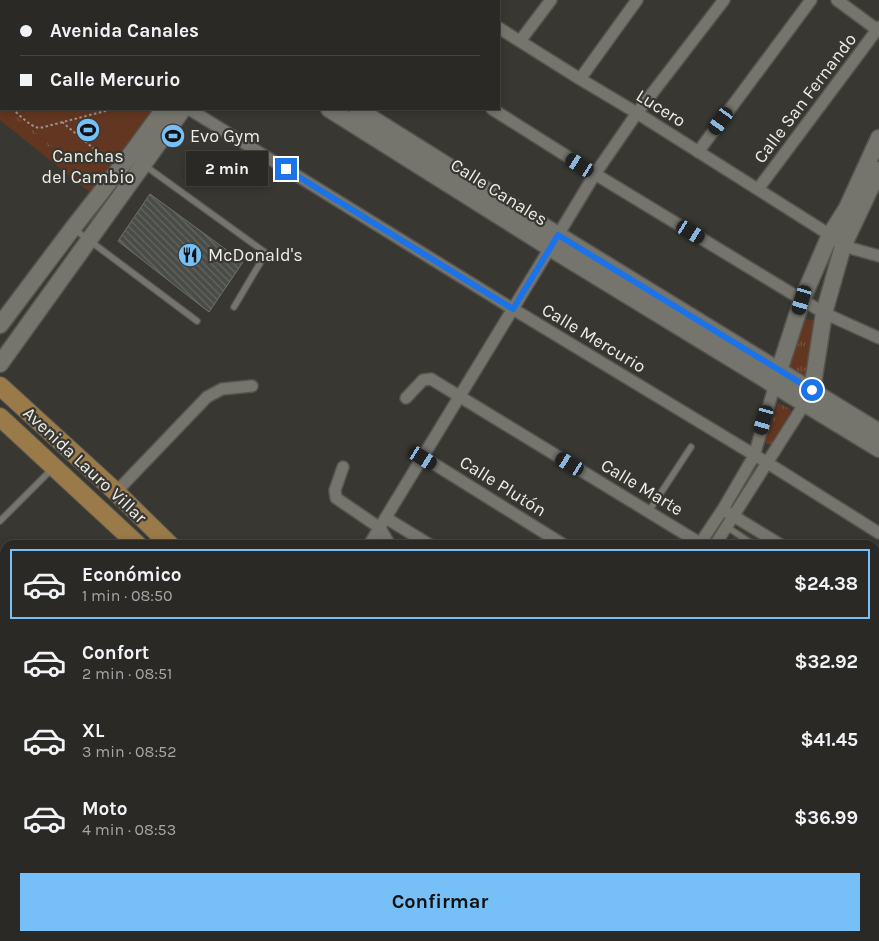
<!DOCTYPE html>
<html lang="es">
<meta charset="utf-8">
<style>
:root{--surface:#2a2925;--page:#363532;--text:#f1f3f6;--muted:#a5a6a7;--line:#464542;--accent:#76c0f7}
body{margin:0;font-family:Karla,sans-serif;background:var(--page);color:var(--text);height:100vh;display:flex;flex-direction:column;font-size:19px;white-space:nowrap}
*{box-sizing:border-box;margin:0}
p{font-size:16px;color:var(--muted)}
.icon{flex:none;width:28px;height:28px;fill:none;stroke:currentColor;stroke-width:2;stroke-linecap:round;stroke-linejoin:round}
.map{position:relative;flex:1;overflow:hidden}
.sheet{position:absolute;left:0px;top:540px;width:880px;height:401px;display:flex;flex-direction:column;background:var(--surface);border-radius:15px 15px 0 0;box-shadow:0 2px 8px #0003,0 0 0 1px var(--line)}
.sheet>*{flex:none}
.guide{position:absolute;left:0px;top:0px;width:500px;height:110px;box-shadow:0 2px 8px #0003,0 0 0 1px var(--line);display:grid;align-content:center;height:110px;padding:0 20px;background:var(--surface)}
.end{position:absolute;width:22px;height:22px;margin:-11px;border:6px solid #1a73e8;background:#fff;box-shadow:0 0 0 2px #fff}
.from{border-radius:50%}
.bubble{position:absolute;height:35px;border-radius:0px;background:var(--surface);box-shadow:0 2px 8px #0003,0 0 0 1px var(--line);font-size:16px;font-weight:700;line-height:35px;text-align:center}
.car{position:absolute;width:15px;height:30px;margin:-15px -8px;border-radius:6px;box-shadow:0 0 4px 1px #0007;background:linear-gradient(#222 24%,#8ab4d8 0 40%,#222 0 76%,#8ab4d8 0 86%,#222 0)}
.guide b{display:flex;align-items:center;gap:18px;height:48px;font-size:19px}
.guide b+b{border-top:1px solid var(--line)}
.guide i{width:12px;height:12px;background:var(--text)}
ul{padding:9px 0 0;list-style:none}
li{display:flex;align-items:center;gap:15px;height:70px;margin:0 10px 8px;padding:0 10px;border:2px solid transparent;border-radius:0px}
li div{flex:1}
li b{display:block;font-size:19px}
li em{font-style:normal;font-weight:700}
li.current{border-color:var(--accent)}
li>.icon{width:45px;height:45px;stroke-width:1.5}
.button{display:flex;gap:10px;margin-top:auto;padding:10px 20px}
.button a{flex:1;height:58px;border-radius:0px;background:var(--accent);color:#111;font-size:20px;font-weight:700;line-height:58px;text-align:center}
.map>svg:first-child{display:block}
</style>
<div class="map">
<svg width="879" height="941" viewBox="0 0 879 941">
<defs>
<pattern id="park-tufts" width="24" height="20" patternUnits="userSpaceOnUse" patternTransform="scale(1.25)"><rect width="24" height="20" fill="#623620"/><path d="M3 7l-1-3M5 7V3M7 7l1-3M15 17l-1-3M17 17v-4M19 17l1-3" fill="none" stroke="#795340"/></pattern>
<pattern id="building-back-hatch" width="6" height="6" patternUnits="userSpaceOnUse" patternTransform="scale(1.25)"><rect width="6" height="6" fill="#4a4d47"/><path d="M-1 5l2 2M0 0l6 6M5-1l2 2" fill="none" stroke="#646762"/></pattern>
</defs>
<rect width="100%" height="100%" fill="#383731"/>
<path fill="#424135" d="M738,528L766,545H728Z
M5,809V849L0,846V815Z"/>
<path fill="url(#park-tufts)" d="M0,0H161L163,1H1V109H163L97,198L0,120Z
M805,319L818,321L810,383L788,373Z
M778,403L790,409L791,412L771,445L765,442Z"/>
<path fill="#623620" d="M0,0H150L152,1H1V103L0,102Z
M8,109H157L102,188Z"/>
<path fill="url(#building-back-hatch)" stroke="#6f726c" d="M150,194L243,262L209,312L118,241Z"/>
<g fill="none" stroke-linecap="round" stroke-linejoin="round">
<g stroke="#55544f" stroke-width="8">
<path id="service" d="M144,165L266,253L234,307
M74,229L197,321
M649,511L691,447
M0,521L53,468
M727,527L754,545
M334,936L341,941
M372,941L374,936"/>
</g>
<g stroke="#55544f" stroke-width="14">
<path id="minor" d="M319,0L321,1
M455,0L457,1
M837,0L879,31
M499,28L580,79L637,113L830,235L843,246L879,256
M520,41L551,0
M580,79L637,0
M189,109L513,309L766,462L879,533
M492,109L595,174L824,313L879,338
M698,152L811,0
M758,189L879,27
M558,235L595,174L637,113L724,0
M406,398L423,380L431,379L703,545
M423,457L564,545
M343,467L335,490L336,498L380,528L390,545
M116,492L207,397L222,389L252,386
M727,512L781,545
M386,518L430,545
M369,545L550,248
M699,545L723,509L754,456L775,384
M715,545L805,403
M0,613L5,618
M875,615L879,609
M875,647L879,648
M875,710L879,711
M875,775L879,776
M0,803L5,796
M875,868H879
M756,941L766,940L772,941
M792,941V936"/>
</g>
<g stroke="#55544f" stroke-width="16">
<path id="tertiary" d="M173,0L175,1
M241,1L242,0
M263,1L264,0"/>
</g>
<g stroke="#55544f" stroke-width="19">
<path id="secondary" d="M329,109L550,248L879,449
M357,109L558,235L879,432
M0,325L73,228L131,154L164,109
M0,364L183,109
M776,380L802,300L830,235L847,208L879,138
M807,398L812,390L824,313L843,246L879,170
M0,856L5,860
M0,872L5,876
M95,936L102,941
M117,936L124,941"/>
</g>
<g stroke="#55544f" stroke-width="20">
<path id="primary" d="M0,386L116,492L170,545
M0,417L138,545
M557,936L562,941
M588,936L593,941"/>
</g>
<path stroke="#959590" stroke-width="2" stroke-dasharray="2.5 2.5" stroke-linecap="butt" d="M88,0V1
M132,0L134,1
M99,1L104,0
M0,7H1
M0,99L1,100
M12,109C20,115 30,127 40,128L113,109
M62,122L110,162"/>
<use href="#service" stroke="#75756e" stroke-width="5.5"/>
<use href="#minor" stroke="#75756e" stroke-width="11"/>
<use href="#tertiary" stroke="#75756e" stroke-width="14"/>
<use href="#secondary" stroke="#75756e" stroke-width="16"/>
<use href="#primary" stroke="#9a7a49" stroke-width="18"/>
</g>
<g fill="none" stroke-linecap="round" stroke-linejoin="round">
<path stroke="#1a73e8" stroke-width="6" d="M286,169L513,309L558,235L812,390"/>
</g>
<defs>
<g id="stadium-disc" transform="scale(1.25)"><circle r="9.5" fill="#76c0f7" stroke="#383731"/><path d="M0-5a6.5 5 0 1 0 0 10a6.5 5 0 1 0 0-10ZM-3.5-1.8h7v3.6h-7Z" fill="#111"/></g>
<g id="restaurant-disc" transform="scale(1.25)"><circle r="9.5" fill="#76c0f7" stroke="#383731"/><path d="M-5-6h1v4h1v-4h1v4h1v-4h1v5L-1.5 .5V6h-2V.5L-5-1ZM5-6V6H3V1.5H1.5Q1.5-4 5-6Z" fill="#111"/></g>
</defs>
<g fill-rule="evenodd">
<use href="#stadium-disc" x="88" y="130"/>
<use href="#stadium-disc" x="173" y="136"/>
<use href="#restaurant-disc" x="190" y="255"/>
</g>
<g text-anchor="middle" stroke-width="4.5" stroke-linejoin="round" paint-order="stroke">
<g font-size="18" fill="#edede9" stroke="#383731">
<text transform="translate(805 98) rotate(-53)" y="6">Calle San Fernando</text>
<text transform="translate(661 108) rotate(32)" y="6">Lucero</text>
<text transform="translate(499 192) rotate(32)" y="6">Calle Canales</text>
<text transform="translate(594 338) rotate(31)" y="6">Calle Mercurio</text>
<text transform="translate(85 465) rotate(43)" y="6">Avenida Lauro Villar</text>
<text transform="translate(503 486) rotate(32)" y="6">Calle Plutón</text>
<text transform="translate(642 487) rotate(31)" y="6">Calle Marte</text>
</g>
<g font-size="18" fill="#edede9" stroke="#383731" text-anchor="start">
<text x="190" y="142">Evo Gym</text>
<text x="88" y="162" text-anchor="middle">Canchas<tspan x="88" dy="21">del Cambio</tspan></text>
<text x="208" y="261">McDonald's</text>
</g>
</g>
</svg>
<i class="end from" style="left:812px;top:390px"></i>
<i class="end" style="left:286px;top:169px"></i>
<div class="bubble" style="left:186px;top:151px;width:82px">2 min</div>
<i class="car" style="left:721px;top:121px;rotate:216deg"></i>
<i class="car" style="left:580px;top:165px;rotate:302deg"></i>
<i class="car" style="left:691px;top:232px;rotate:121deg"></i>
<i class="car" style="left:802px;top:300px;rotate:197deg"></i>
<i class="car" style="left:764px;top:420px;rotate:196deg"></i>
<i class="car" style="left:423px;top:458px;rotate:122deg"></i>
<i class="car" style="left:570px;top:464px;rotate:301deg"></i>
<div class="guide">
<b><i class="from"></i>Avenida Canales</b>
<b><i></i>Calle Mercurio</b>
</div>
<section class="sheet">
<ul>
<li class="current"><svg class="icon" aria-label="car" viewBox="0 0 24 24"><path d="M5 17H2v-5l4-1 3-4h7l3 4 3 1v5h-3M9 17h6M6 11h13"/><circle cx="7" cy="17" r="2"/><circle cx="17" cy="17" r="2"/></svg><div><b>Económico</b><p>1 min · 08:50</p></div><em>$24.38</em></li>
<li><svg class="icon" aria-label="car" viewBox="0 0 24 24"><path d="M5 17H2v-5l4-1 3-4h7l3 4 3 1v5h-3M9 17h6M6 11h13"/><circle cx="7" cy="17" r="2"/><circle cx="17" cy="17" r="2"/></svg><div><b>Confort</b><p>2 min · 08:51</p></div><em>$32.92</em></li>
<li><svg class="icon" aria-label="car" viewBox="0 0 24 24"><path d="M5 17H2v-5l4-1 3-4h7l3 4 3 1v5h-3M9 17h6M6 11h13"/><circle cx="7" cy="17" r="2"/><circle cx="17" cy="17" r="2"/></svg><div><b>XL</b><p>3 min · 08:52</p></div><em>$41.45</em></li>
<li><svg class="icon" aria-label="car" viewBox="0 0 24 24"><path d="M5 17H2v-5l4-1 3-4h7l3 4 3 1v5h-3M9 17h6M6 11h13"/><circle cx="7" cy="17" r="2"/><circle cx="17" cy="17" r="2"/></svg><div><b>Moto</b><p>4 min · 08:53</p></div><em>$36.99</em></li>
</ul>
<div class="button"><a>Confirmar</a></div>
</section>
</div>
